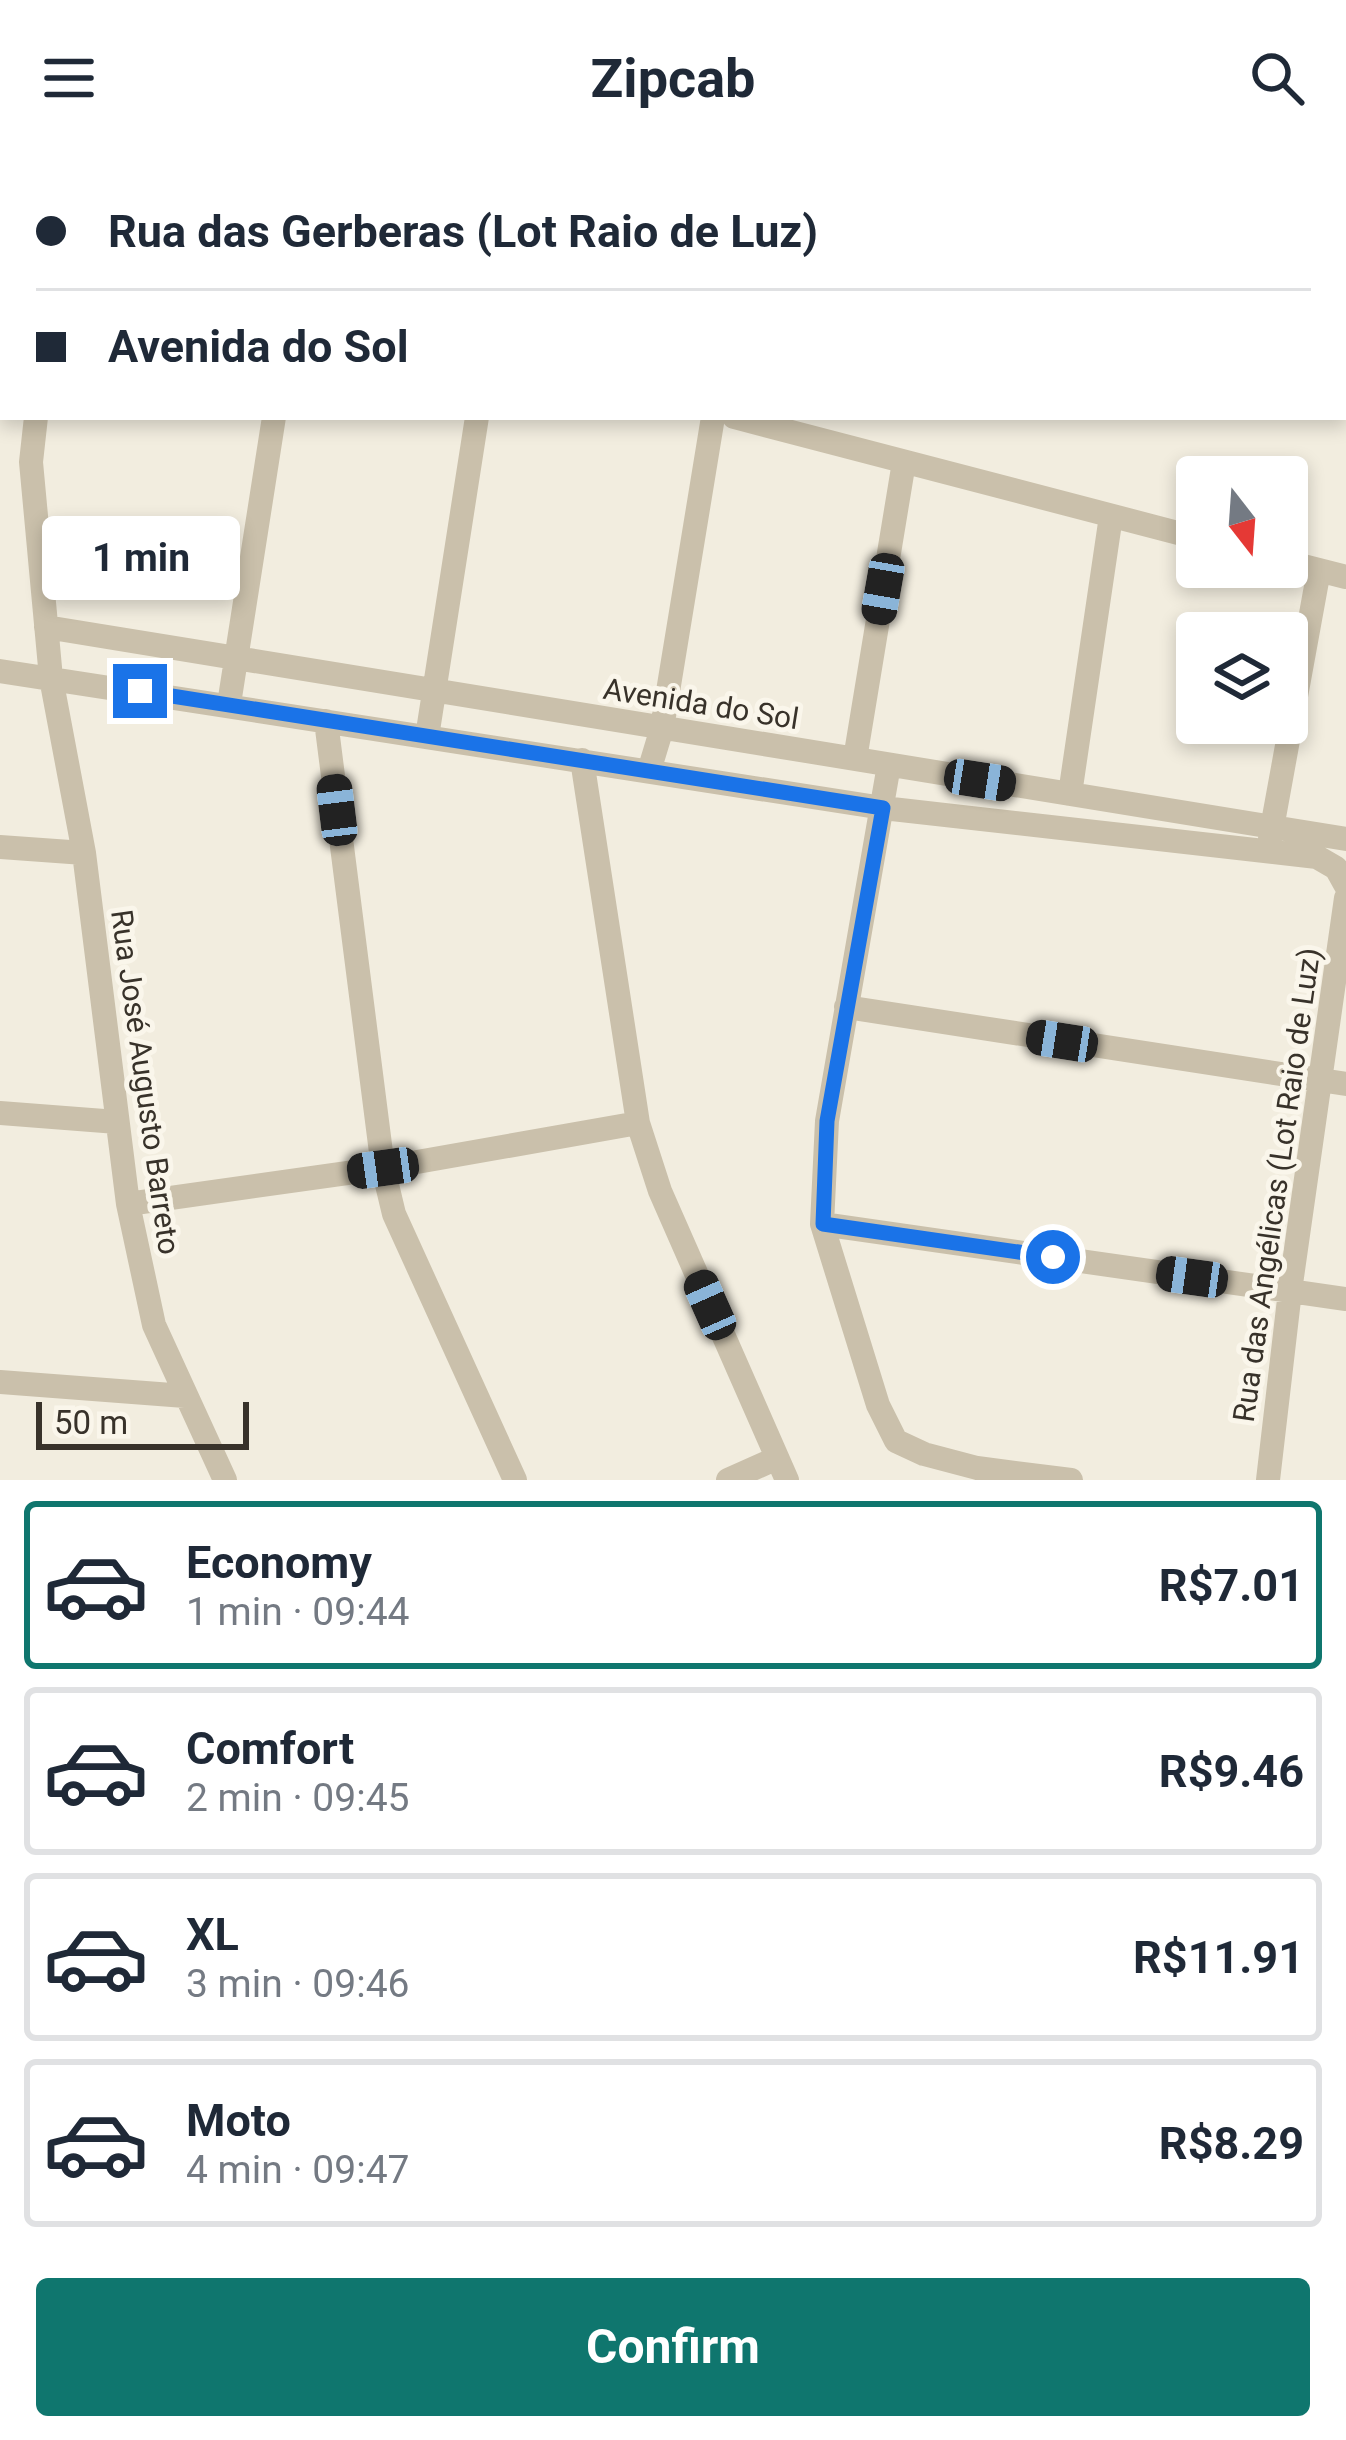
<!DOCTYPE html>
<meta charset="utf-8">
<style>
:root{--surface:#fff;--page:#f6f6f7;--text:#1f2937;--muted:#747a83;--line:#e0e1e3;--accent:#0f766e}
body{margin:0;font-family:Roboto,sans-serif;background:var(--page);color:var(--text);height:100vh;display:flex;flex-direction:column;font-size:45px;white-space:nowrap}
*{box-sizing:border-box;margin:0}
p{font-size:39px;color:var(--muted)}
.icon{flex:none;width:66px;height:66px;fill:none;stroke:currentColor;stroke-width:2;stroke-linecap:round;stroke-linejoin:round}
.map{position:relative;height:1324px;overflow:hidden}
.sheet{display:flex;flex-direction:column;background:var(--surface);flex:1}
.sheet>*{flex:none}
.top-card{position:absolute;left:0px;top:0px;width:1347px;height:264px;box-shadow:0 6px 18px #0003;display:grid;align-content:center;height:264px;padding:0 36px;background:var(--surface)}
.needle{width:78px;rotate:163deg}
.controls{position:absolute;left:1176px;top:300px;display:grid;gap:24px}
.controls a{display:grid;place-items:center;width:132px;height:132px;border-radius:12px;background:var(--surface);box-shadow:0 6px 18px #0003;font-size:60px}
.scale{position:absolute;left:36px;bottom:30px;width:213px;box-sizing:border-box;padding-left:12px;border:6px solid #38322a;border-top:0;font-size:33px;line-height:42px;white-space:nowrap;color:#38322a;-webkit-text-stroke:9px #faf6eb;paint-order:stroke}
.end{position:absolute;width:54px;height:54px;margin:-27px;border:15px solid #1a73e8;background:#fff;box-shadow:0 0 0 6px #fff}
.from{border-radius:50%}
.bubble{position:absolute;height:84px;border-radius:12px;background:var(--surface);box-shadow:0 6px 18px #0003;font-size:39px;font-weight:700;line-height:84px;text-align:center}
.car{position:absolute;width:36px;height:72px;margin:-36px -18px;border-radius:15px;box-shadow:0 0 9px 3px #0007;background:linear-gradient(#222 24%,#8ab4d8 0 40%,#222 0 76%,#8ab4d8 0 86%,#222 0)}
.top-card b{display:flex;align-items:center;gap:42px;height:114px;font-size:45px}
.top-card b+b{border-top:3px solid var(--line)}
.top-card i{width:30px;height:30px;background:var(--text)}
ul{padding:21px 0 0;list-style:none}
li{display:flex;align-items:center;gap:36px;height:168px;margin:0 24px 18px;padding:0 12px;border:6px solid var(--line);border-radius:12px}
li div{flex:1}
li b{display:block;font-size:45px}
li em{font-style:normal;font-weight:700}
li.selected{border-color:var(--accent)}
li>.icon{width:108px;height:108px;stroke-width:1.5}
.cta{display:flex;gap:24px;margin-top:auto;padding:24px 36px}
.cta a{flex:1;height:138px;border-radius:12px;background:var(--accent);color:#fff;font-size:48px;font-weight:700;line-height:138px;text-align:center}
header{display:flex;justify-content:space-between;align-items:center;height:156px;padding:0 36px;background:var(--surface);font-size:54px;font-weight:700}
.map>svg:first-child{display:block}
</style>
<header><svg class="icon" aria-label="menu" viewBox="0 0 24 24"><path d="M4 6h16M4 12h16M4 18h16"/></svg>Zipcab<svg class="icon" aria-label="search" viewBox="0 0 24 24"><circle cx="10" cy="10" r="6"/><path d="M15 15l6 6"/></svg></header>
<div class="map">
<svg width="1346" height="1324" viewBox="0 0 1346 1324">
<rect width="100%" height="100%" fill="#f2eddf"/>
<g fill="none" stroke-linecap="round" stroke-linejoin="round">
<path stroke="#cac0ab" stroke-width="24" d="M182,0L195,3
M69,3V0
M551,3L557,0
M933,3L936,0
M1186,3L1189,0
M1344,101L1346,99
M36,261L31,306L51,522L84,697L128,1048L154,1169L225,1324
M734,261L1197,382
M1287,406L1346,421
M46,471L1346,683
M0,515L883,652L1317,701L1336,712L1346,730
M229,548L274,261
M326,565L383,1012L394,1058L515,1324
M427,581L477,261
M855,603L904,306
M582,604L638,967L660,1035L787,1324
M889,609L827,965L822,1068L878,1249L896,1285L924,1298L977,1312L1071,1324
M649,615L662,572L713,261
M1070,638L1111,360
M1270,683L1319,414
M0,691L84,697
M846,851L1346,928
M0,957L117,966
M128,1048L383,1012L638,967
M822,1068L1346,1143
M0,1226L185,1240
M728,1324L777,1302
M1268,1324L1290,1135L1346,742"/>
</g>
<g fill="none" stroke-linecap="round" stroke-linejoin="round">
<path stroke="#1a73e8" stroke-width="15" d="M140,535L883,652L827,965L823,1068L1053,1101"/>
</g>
<g text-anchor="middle" stroke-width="10" stroke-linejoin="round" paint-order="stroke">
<g font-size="30" fill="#38322a" stroke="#faf6eb">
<text transform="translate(701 548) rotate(9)" y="10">Avenida do Sol</text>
<text transform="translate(145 926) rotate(82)" y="10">Rua José Augusto Barreto</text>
<text transform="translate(1277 1029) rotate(-82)" y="10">Rua das Angélicas (Lot Raio de Luz)</text>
</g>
</g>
</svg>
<div class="controls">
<a><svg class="needle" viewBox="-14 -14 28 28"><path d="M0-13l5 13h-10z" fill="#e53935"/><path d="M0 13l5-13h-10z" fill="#747a83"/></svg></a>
<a><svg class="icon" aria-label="layers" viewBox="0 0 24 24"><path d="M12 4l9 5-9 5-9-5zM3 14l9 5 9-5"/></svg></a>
</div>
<div class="scale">50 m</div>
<i class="end from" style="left:1053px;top:1101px"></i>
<i class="end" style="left:140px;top:535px"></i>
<div class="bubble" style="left:42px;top:360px;width:198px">1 min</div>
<i class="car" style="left:883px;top:433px;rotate:190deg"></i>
<i class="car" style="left:980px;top:624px;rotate:99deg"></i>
<i class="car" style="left:337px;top:654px;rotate:353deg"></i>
<i class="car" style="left:1062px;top:885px;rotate:279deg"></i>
<i class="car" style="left:383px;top:1012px;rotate:262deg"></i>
<i class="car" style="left:1192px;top:1121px;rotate:278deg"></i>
<i class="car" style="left:710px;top:1149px;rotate:336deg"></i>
<div class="top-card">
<b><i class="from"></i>Rua das Gerberas (Lot Raio de Luz)</b>
<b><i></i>Avenida do Sol</b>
</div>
</div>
<section class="sheet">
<ul>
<li class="selected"><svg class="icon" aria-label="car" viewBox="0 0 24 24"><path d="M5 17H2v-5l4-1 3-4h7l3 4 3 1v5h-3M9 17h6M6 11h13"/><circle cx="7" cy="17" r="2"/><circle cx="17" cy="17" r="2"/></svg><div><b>Economy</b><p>1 min · 09:44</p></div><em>R$7.01</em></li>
<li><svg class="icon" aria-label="car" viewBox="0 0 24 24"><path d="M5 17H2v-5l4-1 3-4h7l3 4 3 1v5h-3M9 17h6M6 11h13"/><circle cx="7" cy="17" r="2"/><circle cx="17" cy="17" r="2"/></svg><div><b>Comfort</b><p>2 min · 09:45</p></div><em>R$9.46</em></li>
<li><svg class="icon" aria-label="car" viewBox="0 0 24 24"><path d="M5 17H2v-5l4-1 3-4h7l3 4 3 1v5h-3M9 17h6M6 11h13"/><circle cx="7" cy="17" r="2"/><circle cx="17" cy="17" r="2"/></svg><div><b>XL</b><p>3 min · 09:46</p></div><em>R$11.91</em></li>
<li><svg class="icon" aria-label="car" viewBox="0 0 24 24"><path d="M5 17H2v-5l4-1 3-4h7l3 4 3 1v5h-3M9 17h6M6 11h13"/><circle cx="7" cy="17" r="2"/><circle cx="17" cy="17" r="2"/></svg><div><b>Moto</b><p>4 min · 09:47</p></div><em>R$8.29</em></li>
</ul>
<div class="cta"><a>Confirm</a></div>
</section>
